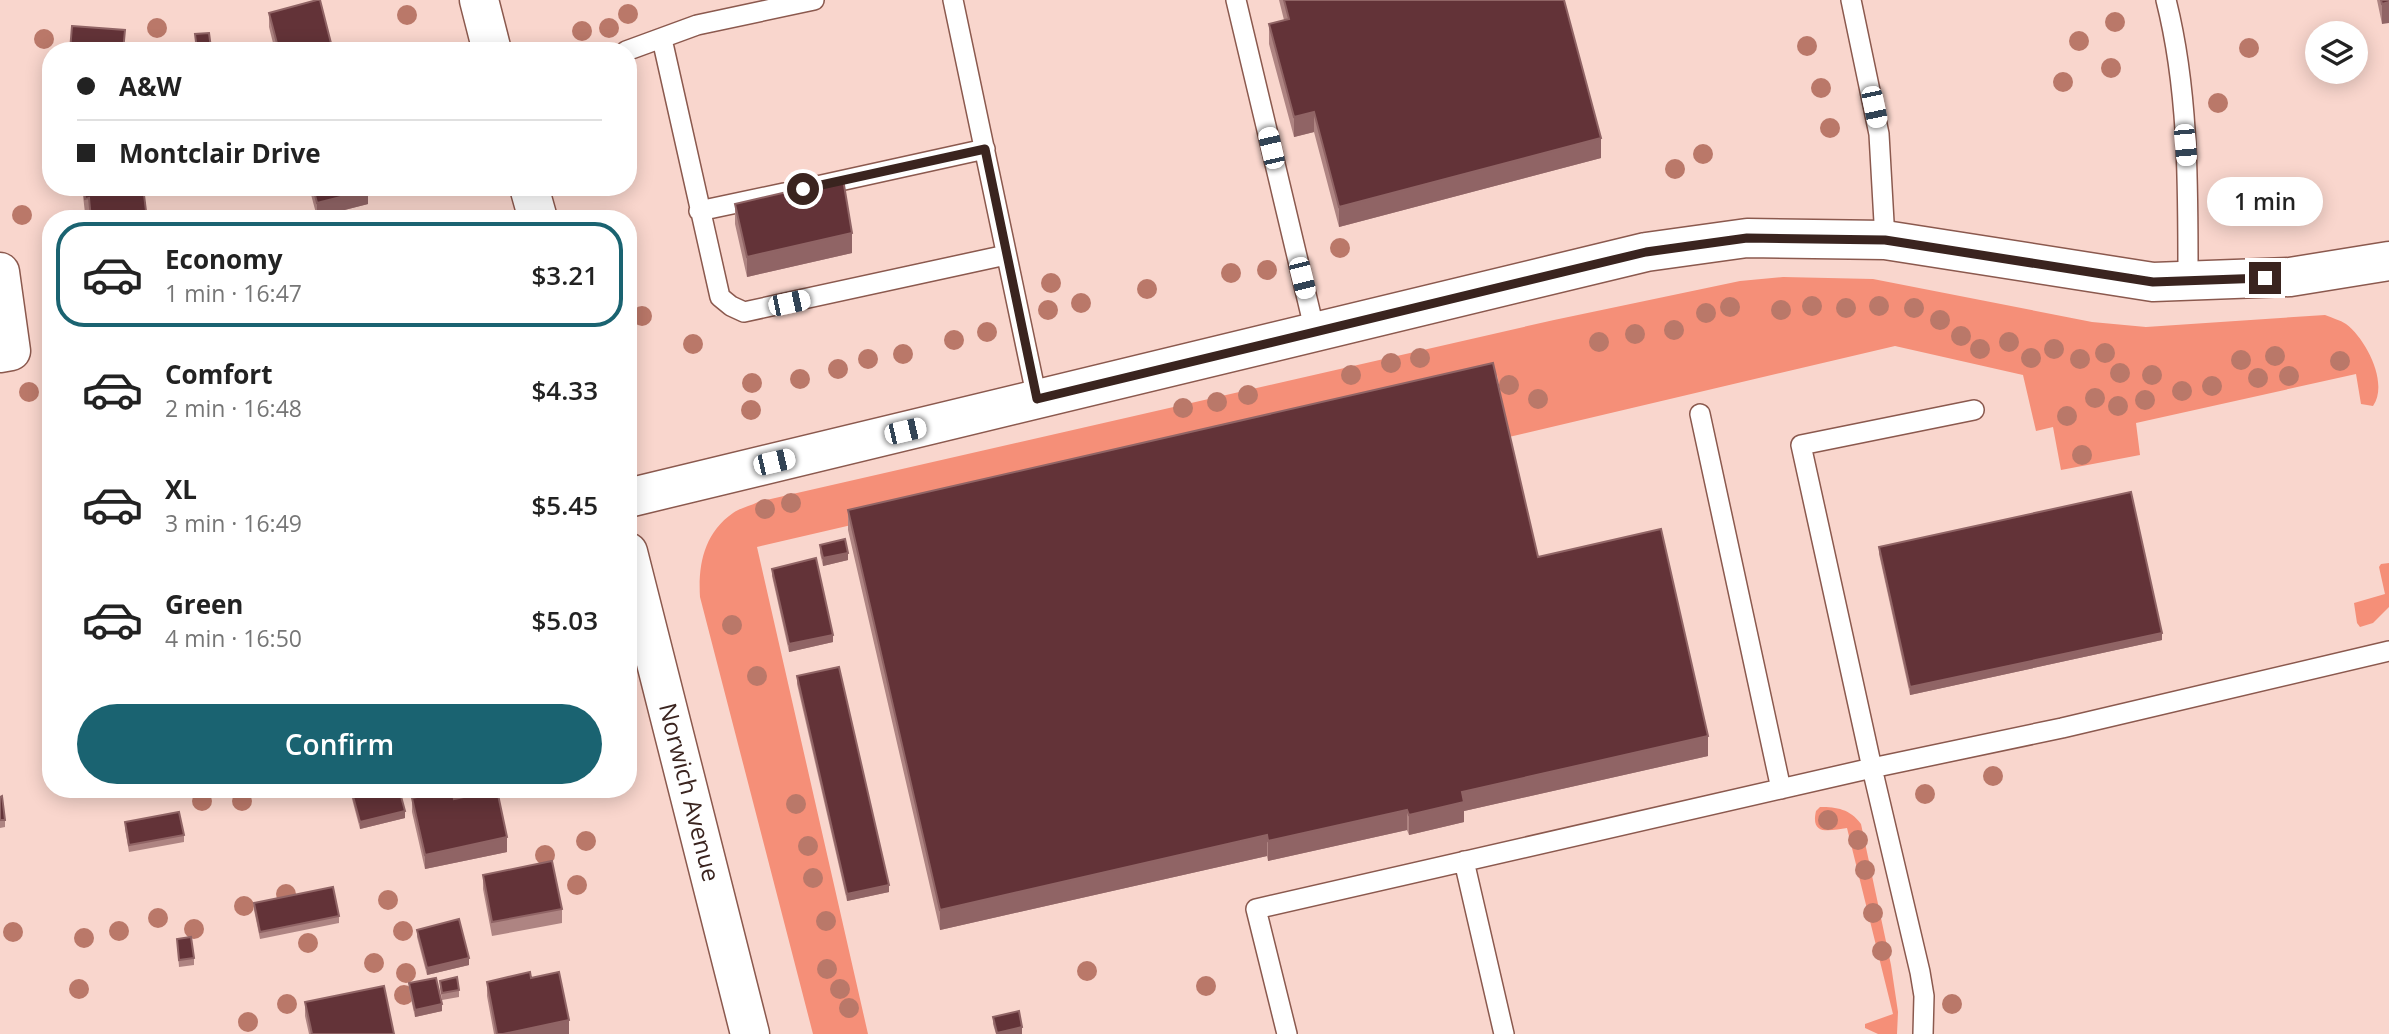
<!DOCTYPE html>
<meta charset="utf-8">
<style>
:root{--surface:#fff;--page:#f6f6f6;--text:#222;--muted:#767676;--line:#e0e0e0;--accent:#1a6371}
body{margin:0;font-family:"Open Sans",sans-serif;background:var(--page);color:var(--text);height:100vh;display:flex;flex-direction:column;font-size:26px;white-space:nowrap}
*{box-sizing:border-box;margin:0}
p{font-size:23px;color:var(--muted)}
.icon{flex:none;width:38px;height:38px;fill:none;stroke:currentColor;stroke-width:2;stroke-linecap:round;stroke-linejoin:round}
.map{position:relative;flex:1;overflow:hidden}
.drawer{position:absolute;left:42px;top:210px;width:595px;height:588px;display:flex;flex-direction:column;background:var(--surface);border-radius:28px;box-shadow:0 4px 18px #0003}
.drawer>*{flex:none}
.hud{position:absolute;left:42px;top:42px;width:595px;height:154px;border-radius:28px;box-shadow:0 4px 18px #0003;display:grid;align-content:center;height:154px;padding:0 35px;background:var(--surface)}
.buttons{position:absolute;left:2305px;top:21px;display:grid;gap:14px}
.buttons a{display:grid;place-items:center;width:63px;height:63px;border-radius:50%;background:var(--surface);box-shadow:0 4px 18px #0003;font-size:35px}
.end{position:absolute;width:32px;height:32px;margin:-16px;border:9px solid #3a241f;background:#fff;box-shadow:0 0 0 4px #fff}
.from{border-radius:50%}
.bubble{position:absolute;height:49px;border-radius:24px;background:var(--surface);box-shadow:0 4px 18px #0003;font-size:23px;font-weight:600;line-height:49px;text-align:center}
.car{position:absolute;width:21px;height:42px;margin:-21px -10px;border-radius:9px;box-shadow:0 0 5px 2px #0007;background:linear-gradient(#fff 24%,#345 0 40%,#fff 0 76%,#345 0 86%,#fff 0)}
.hud b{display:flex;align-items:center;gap:24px;height:66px;font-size:26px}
.hud b+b{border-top:2px solid var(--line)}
.hud i{width:18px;height:18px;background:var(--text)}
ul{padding:12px 0 0;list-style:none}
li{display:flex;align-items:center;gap:21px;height:105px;margin:0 14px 10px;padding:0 21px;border:4px solid transparent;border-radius:28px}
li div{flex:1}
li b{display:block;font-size:26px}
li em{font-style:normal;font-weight:600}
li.current{border-color:var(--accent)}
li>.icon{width:63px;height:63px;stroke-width:1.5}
.primary-button{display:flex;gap:14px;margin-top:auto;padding:14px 35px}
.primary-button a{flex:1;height:80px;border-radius:42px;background:var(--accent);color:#fff;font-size:28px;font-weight:600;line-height:80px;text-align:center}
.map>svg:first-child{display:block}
</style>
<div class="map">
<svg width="2389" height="1034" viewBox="0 0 2389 1034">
<rect width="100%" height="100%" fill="#f9d6cd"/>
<path fill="#f58f78" d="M1783,277L1873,279L2092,322L2146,327L2325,315C2332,318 2340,320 2346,324C2366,339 2389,383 2373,406L2361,404L2356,374L2136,423L2140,455L2061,470L2053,427L2036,431L2023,375L1895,346L1509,437L1497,375L757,547L868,1034H813L700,597C698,565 704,533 733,513C740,508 750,506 758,502L1554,320L1740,281Z
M2389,563V607L2373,623L2360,627L2357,623L2354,603L2385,594L2379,567L2381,564Z
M1820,807C1837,807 1850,809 1861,824L1891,965L1898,1012L1897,1034H1878L1865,1028V1024L1893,1014L1847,828C1831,830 1810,837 1816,811Z"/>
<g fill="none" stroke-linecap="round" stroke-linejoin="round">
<g stroke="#8b594e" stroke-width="22">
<path id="lane" d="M953,0L1037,399
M1236,0L1315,332
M1851,0L1879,134L1885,240
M2166,0C2189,91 2188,187 2188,281
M662,39L720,297L731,306L744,312L1006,255
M626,51L697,25L814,0
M817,186L985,149
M699,211L784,193
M1700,414L1781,789
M1464,861L1504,1034
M1287,1034L1256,909L1872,768L1801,445L1974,410
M1923,1034L1924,996L1920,972L1872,768L2062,728L2389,651"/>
</g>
<g stroke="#8b594e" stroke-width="41">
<path id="street" d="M0,272L11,351L0,353
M628,498L1646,252L1747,238L1885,240L2153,282L2290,277L2389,261"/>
</g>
<g stroke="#8b594e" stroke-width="41">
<g id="secondary">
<path d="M479,0L492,51"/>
<path d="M529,187L538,219"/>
<path id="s1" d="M628,552L750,1034"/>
</g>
</g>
<use href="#lane" stroke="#fff" stroke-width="19"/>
<use href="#street" stroke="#fff" stroke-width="38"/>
<use href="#secondary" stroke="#fff" stroke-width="38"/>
</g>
<g fill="#ba7869">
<circle cx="628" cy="14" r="10"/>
<circle cx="407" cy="15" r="10"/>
<circle cx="2115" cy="22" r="10"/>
<circle cx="157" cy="28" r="10"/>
<circle cx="609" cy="28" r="10"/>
<circle cx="582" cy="31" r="10"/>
<circle cx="44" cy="39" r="10"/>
<circle cx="2079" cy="41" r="10"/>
<circle cx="1807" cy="46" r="10"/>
<circle cx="2249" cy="48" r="10"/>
<circle cx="2111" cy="68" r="10"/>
<circle cx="2063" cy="82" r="10"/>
<circle cx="1821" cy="88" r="10"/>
<circle cx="2218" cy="103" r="10"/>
<circle cx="1830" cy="128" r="10"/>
<circle cx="1703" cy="154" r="10"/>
<circle cx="1675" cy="169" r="10"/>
<circle cx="22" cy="215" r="10"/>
<circle cx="1340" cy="248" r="10"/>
<circle cx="1267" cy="270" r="10"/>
<circle cx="1231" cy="273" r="10"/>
<circle cx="1051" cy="283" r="10"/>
<circle cx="1147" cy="289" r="10"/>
<circle cx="1081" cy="303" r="10"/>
<circle cx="1812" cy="306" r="10"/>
<circle cx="1879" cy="306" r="10"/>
<circle cx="1730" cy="307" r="10"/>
<circle cx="1846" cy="308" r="10"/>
<circle cx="1914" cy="308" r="10"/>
<circle cx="1048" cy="310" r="10"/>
<circle cx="1781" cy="310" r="10"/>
<circle cx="1706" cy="313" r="10"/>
<circle cx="642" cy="316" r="10"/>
<circle cx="1940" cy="320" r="10"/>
<circle cx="1674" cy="330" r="10"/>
<circle cx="987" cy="332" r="10"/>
<circle cx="1635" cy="334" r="10"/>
<circle cx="1961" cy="336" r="10"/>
<circle cx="954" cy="340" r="10"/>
<circle cx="1599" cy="342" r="10"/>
<circle cx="2009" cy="342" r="10"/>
<circle cx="693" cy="344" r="10"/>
<circle cx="1980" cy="349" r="10"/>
<circle cx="2054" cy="349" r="10"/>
<circle cx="2105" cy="353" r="10"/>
<circle cx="903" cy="354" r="10"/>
<circle cx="2275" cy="356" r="10"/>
<circle cx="1420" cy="358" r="10"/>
<circle cx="2031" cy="358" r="10"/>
<circle cx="868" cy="359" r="10"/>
<circle cx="2080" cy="359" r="10"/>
<circle cx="2241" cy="360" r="10"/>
<circle cx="2340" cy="361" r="10"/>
<circle cx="1391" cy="363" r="10"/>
<circle cx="838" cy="369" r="10"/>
<circle cx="2120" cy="373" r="10"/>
<circle cx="1351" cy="375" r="10"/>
<circle cx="2152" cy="375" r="10"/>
<circle cx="2289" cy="376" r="10"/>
<circle cx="2258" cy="378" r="10"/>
<circle cx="800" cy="379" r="10"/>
<circle cx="752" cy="383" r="10"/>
<circle cx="1509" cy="385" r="10"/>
<circle cx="2212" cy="386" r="10"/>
<circle cx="2182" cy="391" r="10"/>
<circle cx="29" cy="392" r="10"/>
<circle cx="1248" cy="395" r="10"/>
<circle cx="2095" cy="398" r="10"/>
<circle cx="1538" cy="399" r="10"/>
<circle cx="2145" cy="400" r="10"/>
<circle cx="1217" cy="402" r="10"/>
<circle cx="2118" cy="406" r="10"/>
<circle cx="1183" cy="408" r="10"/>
<circle cx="751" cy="410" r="10"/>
<circle cx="2067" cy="416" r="10"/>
<circle cx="2082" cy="455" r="10"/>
<circle cx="791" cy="503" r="10"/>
<circle cx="765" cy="509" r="10"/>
<circle cx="732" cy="625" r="10"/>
<circle cx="757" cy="676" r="10"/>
<circle cx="1993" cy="776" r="10"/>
<circle cx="1925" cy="794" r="10"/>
<circle cx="202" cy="801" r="10"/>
<circle cx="242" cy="801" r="10"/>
<circle cx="796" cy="804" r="10"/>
<circle cx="1828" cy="820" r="10"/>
<circle cx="1858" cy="840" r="10"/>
<circle cx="586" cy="841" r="10"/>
<circle cx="808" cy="846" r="10"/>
<circle cx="545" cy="855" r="10"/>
<circle cx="1865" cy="870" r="10"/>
<circle cx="813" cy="878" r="10"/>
<circle cx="577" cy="885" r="10"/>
<circle cx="286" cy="894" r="10"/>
<circle cx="388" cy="900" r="10"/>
<circle cx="244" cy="906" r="10"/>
<circle cx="1873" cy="913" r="10"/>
<circle cx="158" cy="918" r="10"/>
<circle cx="826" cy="921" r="10"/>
<circle cx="194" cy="929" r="10"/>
<circle cx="119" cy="931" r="10"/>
<circle cx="403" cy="931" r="10"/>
<circle cx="13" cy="932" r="10"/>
<circle cx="84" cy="938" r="10"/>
<circle cx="308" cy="943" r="10"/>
<circle cx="1882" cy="951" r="10"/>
<circle cx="374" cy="963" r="10"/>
<circle cx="827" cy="969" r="10"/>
<circle cx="1087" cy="971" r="10"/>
<circle cx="406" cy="973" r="10"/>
<circle cx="1206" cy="986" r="10"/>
<circle cx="79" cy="989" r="10"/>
<circle cx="840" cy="989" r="10"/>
<circle cx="404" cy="995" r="10"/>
<circle cx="287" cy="1004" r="10"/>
<circle cx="1952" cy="1004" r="10"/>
<circle cx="849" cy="1008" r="10"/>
<circle cx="248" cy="1022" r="10"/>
</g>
<path fill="#ae8482" d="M1279,0H1564L1601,158L1339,227L1314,132L1294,137L1269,44V24L1284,20Z
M2377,0H2389L2382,24Z
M269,13L333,51H275L269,27Z
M195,34L211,48V51H196Z
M82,187H143L147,219H90L89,213H85Z
M309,187H368V204L317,217Z
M735,204L852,253L747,277L735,224Z
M848,510L1538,557L1708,756L1464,811V822L1409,835L1407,830L1268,861L1267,856L940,930L848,530Z
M820,545L848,560L823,566L820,553Z
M1879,547L2162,640L1910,695L1879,554Z
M772,569L833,642L789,652L772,576Z
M797,676L889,892L847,901L797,684Z
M351,789L405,818L360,829L351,795Z
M0,797L5,820V827L0,828Z
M412,798L454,799L507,852L425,869L412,812Z
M125,822L184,835V842L129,852L125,829Z
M483,875L562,909V923L492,936L483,889Z
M254,903L339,916V923L260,939L254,910Z
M417,930L469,965L427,975L417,937Z
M177,939L194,958V965L179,967Z
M440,981L459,990V997L442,1000L440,988Z
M487,982L569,1034H494L487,996Z
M409,983L442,1011L415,1017L409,990Z
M305,1002L394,1034H309L305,1016Z
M993,1017L1022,1034H996L993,1024Z"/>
<path fill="#906465" d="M2389,2V23L2382,24V4Z
M1314,112V132L1294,137V117Z
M1601,138V158L1339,227V207Z
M368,190V204L317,217V203Z
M852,233V253L747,277V257Z
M848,553V560L823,566V558Z
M2162,633V640L1910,695V687Z
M833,635V642L789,652V644Z
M1708,736V756L1464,811V822L1409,835V815L1462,792Z
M1407,810V830L1268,861V841Z
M405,811V818L360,829V822Z
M1267,835V856L940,930V910Z
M507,837V852L425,869V855Z
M889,885V892L847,901V894Z
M469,958V965L427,975V968Z
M442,1004V1011L415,1017V1010Z
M569,1020V1034H503Z
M1022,1027V1034H997V1033Z"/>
<path fill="#633338" stroke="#906465" stroke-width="2" d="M317,0H320L333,51H279L269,13Z
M1284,0H1564L1601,138L1339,207L1314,112L1294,117L1269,24L1289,19Z
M2381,0H2389V2L2382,4Z
M72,26L125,30L123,51H70Z
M209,33L211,48L197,50L195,34Z
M843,179L852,233L747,257L735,204Z
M84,187H143L147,219H91L89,198L85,199Z
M313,187H368V190L317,203Z
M1493,363L1538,557L1661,529L1708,736L1462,792L1464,802L1409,815L1407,810L1268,841L1267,835L940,910L848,510Z
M2131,492L2162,633L1910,687L1879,547Z
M845,539L848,553L823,558L820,545Z
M816,558L833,635L789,644L772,569Z
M839,667L889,885L847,894L797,676Z
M351,789H399L405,811L360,822Z
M452,790L454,799L497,790L507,837L425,855L412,798Z
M2,796L5,820H0V797Z
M179,812L184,835L129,845L125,822Z
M552,861L562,909L492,922L483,875Z
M333,887L339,916L260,932L254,903Z
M459,919L469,958L427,968L417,930Z
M191,937L194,958L179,960L177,939Z
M530,972L531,978L559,972L569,1020L503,1034H497L487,982Z
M457,977L459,990L442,993L440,981Z
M436,978L442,1004L415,1010L409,983Z
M384,986L394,1034H312L305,1002Z
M1019,1011L1022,1027L997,1033L993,1017Z"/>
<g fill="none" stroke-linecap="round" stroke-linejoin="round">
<path stroke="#3a241f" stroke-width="9" d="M803,189L985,149L1037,399L1646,252L1747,238L1885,240L2153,282L2265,278"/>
</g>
<g text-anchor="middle" stroke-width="7" stroke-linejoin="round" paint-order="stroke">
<g font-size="24" fill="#3a241f" stroke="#fee6e0">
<text dy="8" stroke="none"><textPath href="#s1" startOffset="248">Norwich Avenue</textPath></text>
</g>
</g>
</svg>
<div class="buttons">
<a><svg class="icon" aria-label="layers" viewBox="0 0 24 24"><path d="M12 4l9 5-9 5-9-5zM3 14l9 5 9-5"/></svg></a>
</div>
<i class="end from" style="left:803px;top:189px"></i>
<i class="end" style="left:2265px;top:278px"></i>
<div class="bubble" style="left:2207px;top:177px;width:116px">1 min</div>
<i class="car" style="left:1874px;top:107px;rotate:168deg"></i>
<i class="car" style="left:2185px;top:145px;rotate:175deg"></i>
<i class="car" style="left:1271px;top:148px;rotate:347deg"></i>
<i class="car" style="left:1302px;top:278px;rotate:166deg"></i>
<i class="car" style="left:789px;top:303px;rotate:78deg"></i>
<i class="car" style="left:905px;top:431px;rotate:77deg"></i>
<i class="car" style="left:774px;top:462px;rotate:77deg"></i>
<div class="hud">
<b><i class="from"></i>A&amp;W</b>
<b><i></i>Montclair Drive</b>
</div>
<section class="drawer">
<ul>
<li class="current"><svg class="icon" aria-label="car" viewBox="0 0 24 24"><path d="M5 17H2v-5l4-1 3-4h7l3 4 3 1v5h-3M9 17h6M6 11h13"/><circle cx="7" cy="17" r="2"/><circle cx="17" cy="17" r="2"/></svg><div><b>Economy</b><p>1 min · 16:47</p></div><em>$3.21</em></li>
<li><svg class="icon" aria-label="car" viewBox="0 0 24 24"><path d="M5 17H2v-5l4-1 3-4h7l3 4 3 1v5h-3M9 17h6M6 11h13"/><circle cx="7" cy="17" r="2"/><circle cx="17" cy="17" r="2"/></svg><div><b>Comfort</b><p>2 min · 16:48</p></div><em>$4.33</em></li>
<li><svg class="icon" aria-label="car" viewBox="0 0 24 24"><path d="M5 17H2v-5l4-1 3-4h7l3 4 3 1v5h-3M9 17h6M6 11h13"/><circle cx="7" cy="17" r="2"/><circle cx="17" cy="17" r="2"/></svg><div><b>XL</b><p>3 min · 16:49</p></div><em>$5.45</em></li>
<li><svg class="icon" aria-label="car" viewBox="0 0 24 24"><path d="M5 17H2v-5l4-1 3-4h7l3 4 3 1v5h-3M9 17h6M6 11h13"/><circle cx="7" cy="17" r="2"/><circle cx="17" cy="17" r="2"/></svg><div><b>Green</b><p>4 min · 16:50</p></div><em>$5.03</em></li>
</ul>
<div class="primary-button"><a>Confirm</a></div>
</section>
</div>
